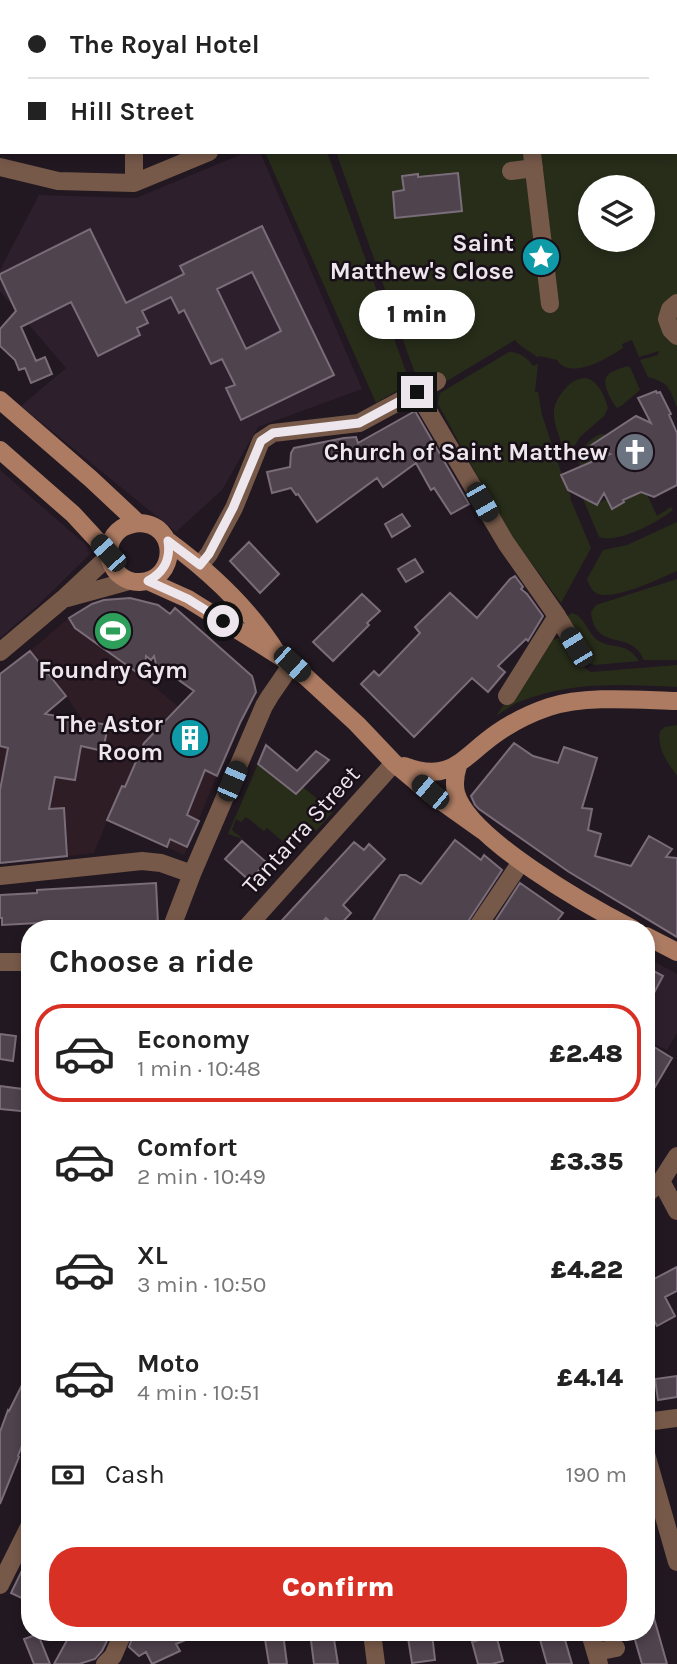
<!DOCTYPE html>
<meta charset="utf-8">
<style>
:root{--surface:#fff;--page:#f6f6f6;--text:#222;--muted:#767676;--line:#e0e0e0;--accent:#d93025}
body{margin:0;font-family:Karla,sans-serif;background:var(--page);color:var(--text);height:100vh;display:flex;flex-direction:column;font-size:26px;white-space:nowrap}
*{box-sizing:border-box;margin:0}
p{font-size:23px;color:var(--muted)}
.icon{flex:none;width:38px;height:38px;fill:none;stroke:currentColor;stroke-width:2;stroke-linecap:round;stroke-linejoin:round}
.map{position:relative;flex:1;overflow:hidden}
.drawer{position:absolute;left:21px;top:920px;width:634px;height:721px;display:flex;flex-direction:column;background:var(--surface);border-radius:28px;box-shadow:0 4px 10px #0003}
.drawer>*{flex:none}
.hud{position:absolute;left:0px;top:0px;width:677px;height:154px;box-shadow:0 4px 10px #0003;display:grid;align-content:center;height:154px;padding:0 28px;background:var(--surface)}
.controls{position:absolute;left:578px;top:175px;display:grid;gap:14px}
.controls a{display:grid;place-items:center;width:77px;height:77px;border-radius:50%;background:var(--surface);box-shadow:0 4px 10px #0003;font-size:35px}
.end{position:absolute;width:32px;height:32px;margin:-16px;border:9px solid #ede6ec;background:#111;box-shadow:0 0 0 4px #111}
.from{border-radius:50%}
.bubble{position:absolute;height:49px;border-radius:24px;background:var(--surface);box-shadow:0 4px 10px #0003;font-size:23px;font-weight:800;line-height:49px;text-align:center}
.car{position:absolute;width:21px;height:42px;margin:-21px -10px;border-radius:9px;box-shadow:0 0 5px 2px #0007;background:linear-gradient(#222 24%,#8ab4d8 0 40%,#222 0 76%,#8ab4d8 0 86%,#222 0)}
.hud b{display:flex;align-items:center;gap:24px;height:66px;font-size:26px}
.hud b+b{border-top:2px solid var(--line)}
.hud i{width:18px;height:18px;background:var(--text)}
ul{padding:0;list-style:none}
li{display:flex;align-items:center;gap:21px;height:98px;margin:0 14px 10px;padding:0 14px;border:4px solid transparent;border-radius:28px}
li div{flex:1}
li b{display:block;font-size:26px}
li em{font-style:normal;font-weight:800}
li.selected{border-color:var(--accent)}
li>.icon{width:63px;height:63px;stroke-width:1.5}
h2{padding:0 28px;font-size:32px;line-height:84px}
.pay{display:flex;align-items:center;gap:18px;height:77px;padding:0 28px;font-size:26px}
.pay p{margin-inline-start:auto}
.button{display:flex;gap:14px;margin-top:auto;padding:14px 28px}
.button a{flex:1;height:80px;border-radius:28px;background:var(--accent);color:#fff;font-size:28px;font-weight:800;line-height:80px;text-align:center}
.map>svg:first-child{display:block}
</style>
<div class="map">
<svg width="677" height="1664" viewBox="0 0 677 1664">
<rect width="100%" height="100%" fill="#221821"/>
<path fill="#2e1f2d" d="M145,0H466L467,2H145Z
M247,152H260L362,389L258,427L222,490L176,532L21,406L66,368L0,291V270L39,195L136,198Z
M0,470L93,551L37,606L0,638Z
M646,957L677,974V1033L667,1050L647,1041L646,1042Z"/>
<path fill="#2e1d24" d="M69,618L179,707L235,732L184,855L107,821L94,853L0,864V691L15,709L83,720L66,696L30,651Z"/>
<path fill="#282d1a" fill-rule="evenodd" d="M676,59H677V407C669,387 669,383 648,377L640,360L658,355L659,351L639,357L632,340L622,344L623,348C608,358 570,381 557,360L540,356L537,357C529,350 521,348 515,340L442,384L435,372L422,380L417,379L336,152H676ZM590,187H642V240H590Z
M265,152H327L410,383L376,403Z
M509,352C519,352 528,358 533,366L538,364L535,392H538L542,415L563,478H561L563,479L571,496L570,498L591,548L561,603L514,539L491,501L438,404L440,393Z
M628,366L631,369L640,390L621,406L617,408C612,401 601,384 607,376C610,371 622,368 628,366Z
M586,378C598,381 605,396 608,408L604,416L580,437L572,450L562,445C554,421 547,408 566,388C572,381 577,379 586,378Z
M601,434L607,435L608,437L589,445L596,458L595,459L596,462L592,464L590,462V465L580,467C577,453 588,439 601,434Z
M645,490L657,516L671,507L673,510C658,522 618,544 599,537L583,499L588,496L592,504L597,502V505L605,499V501L607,499L612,509L624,502L621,495Z
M677,522V571C660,578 613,602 596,593C591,590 589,584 587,579L603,550L627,545Z
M677,579V660H644C631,628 595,653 591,612L596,605Z
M572,613C585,616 587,634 599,641C614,650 626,641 639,661L594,665L589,663L563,619Z
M559,638C573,644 575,663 591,672L677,665V687C624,684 569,681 519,702C511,705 503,712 496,716L549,641Z
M677,725V776C667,761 657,749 660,731L665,727Z
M258,764L296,794L303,787L333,812L316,831L306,822L287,845L267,828L264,831L246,817L241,822L236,819L232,830L243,839L228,834Z"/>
<path fill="#4f434e" stroke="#7a6d79" stroke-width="2" fill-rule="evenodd" d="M458,173L462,211L395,218L393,192L404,190L402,176L418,174V177Z
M262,226L334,375L241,420L226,388L235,385L222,359L211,364L184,310L179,313L171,297L142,311L148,323L137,328L140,335L98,356L71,302L21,327L36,361L45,357L52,374L31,383L25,368L19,370L15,360L0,346V329L16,311L0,277V274L90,229L126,303L184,274L180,266ZM252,272L281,331L246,349L217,289Z
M656,391L657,393L660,392L671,414L669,415L677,433V485L654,497L641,492L623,500L624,502L612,509L604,493L597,505L568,490L561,475L610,454L590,446L636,416L651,423L638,398Z
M415,411L469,504L451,514L434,488L431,490L416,463L383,487L377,478L317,522L298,494L296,495L291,488L272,493L267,472L290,467L291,453L294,448L344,438L356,437L358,443Z
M402,514L410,526L392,537L385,524Z
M249,542L279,574L260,593L230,561Z
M415,559L423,572L406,582L398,569Z
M515,576L523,587L521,589L527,594L543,616L528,641L526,639L498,666L505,672L488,692L472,678L414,737L361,684L374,671L379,676L420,633L415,627L450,593L477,618L510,579Z
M362,594L380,611L367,623L369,625L333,661L313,642Z
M130,598L158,605L170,614L175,608L252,676L254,683L256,692L240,723L217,776L205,770L187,815L199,821L187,847L170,839L167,847L107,820L122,786L125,787L144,743L194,691L156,664L154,656L151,660L146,656L145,667L139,674L75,628L69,618L92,604L104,600Z
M30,651L66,696L45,714L108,725L103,751L81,746L75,780L55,777L49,809L64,808L67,856L0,863V790L8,748L0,746V674Z
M514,743L533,756L558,763L564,747L597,758L582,808L592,809L588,830L601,834L595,856L631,866L649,836L672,849L666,857L677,858V937L569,872L479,809L475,805L471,796Z
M266,745L297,771L316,751L329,760L296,794L258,764Z
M455,840L481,860L484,855L502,870L467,923L465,929H368L400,875H406L421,884Z
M242,841L266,862L250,881L225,859Z
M354,842L364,850L369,844L385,859L343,905L351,913L337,928L326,918L316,929H274Z
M156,883L158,923L131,924L132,929H39L38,923L2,925V918H0V895L37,893V890Z
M520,883L563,913L551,929H490Z
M646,967L663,976L646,1008Z
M0,1034L16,1036L13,1061L0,1059Z
M646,1042L672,1058L646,1102Z
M0,1086L30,1090V1112L0,1109Z
M677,1267V1291L665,1297L675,1316L657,1326L646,1305V1283Z
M30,1369V1424L18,1456L19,1457L0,1504V1432L8,1410L9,1411Z
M677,1376V1397L658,1400L655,1379Z
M30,1554V1602L11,1593Z
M646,1604H650L667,1664H642L633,1633H646Z
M71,1633H111L102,1651L95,1659L79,1664H54Z
M134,1633H202L176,1644L180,1651L152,1664L146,1652L139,1656L129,1647Z
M264,1633H283L287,1664H269Z
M310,1633H333L338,1664H314Z
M549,1633H563L572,1664H547L539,1636Z
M38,1634L50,1664H34L24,1639Z
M432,1634L435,1660L412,1663L408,1638Z
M496,1635L503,1661L492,1664H478L472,1642Z"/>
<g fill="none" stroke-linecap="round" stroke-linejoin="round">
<path stroke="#775949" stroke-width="18" d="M483,0L484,2
M137,2V0
M676,47H677
M532,153L550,304
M0,167L58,181L134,183L209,152
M511,171L534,168
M134,183V152
M677,303L670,309L667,319L671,330L677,336
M417,392L506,543L557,616L576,647
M200,565L209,554L234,508L261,441L273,433L359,423L437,381
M67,598L129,581
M0,652L63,599L109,556
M507,696L557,616
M0,876L142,861L161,863L192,874
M171,929L192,874L264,706L270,696L292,664
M245,929L394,763
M476,929L521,862
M0,962H30
M661,1181L677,1211
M646,1195L661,1181L677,1156
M646,1422L677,1418
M646,1454L677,1562
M0,1585L30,1525
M372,1633L376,1664
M591,1637L599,1664
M596,1652L616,1648
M105,1664L113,1656L123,1633"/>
<path stroke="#ac7b62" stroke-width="18" d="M0,400L91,479L138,523
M0,450L73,514L109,553
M138,523C180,523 177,581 140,582C111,583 97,545 122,528C127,525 132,524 138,523Z
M168,541C210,572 250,609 277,653
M148,581L188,599L292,664L357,724L394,763L431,794L483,831
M404,766C452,784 462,757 497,733C513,722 531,713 549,707C587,695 638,700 677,701
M458,766C455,775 454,784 456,793C469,839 590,907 633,929
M646,936L677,952"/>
</g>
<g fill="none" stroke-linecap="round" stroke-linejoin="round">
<path stroke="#ede6ec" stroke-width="9" d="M223,621L188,599L148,581C164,572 171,560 168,541L200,565L209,554L233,508L261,441L273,433L359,423L417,392"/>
</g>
<defs>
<g id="sight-disc" transform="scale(2.0125)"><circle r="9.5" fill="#0f9aa8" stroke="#180f18"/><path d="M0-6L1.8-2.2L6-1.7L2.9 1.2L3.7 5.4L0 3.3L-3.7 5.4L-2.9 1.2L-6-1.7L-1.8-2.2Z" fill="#fff"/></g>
<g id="church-disc" transform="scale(2.0125)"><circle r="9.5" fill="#6b7280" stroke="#180f18"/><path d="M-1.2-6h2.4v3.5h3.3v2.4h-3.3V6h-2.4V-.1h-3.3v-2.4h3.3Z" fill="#fff"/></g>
<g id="stadium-disc" transform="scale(2.0125)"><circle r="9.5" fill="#2e9e5b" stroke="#180f18"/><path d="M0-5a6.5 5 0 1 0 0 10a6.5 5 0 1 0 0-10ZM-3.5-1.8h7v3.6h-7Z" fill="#fff"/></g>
<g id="building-disc" transform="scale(2.0125)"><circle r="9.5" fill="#0f9aa8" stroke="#180f18"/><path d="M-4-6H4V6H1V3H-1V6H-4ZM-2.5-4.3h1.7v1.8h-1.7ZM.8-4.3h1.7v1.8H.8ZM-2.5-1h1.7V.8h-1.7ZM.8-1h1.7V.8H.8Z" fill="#fff"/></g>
</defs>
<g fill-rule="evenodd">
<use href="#sight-disc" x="541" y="257"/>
<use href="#church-disc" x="635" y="452"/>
<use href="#stadium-disc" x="113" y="631"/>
<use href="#building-disc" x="190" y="738"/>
</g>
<g text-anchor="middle" stroke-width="5" stroke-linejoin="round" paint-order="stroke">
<g font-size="24" font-weight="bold" fill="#ede6ec" stroke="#180f18" text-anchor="end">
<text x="514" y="251">Saint<tspan x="514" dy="28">Matthew's Close</tspan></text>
<text x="608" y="460">Church of Saint Matthew</text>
<text x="113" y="678" text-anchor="middle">Foundry Gym</text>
<text x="163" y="732">The Astor<tspan x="163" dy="28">Room</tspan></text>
</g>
<g font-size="24" fill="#ede6ec" stroke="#180f18">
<text transform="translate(301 830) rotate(-48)" y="8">Tantarra Street</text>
</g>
</g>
</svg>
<div class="controls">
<a><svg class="icon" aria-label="layers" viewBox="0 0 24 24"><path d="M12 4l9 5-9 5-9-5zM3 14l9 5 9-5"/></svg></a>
</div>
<i class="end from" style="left:223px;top:621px"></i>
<i class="end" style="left:417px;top:392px"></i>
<div class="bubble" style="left:359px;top:290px;width:116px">1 min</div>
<i class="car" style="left:482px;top:502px;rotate:150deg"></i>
<i class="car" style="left:108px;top:553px;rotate:318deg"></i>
<i class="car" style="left:576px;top:647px;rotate:329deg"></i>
<i class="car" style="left:292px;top:664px;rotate:132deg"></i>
<i class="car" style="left:232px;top:781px;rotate:23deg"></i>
<i class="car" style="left:430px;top:792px;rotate:310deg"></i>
<div class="hud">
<b><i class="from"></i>The Royal Hotel</b>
<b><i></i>Hill Street</b>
</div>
<section class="drawer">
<h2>Choose a ride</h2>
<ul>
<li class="selected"><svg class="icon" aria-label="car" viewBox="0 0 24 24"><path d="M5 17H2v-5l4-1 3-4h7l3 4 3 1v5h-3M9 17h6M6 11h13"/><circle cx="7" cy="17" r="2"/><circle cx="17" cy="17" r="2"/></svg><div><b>Economy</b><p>1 min · 10:48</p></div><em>£2.48</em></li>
<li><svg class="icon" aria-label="car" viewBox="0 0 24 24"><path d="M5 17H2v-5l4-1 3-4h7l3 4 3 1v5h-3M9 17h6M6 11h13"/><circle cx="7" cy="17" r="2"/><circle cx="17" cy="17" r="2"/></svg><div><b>Comfort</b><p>2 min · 10:49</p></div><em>£3.35</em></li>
<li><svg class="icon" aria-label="car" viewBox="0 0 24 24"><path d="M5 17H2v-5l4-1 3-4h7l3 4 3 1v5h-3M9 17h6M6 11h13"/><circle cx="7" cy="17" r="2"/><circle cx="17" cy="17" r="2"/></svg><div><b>XL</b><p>3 min · 10:50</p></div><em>£4.22</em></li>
<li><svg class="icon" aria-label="car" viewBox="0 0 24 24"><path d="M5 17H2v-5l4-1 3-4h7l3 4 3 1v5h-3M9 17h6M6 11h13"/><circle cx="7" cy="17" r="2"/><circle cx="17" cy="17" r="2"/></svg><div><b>Moto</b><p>4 min · 10:51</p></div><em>£4.14</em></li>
</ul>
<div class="pay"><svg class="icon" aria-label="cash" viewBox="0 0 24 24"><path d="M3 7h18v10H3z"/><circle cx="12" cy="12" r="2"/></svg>Cash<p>190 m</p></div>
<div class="button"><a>Confirm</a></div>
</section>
</div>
